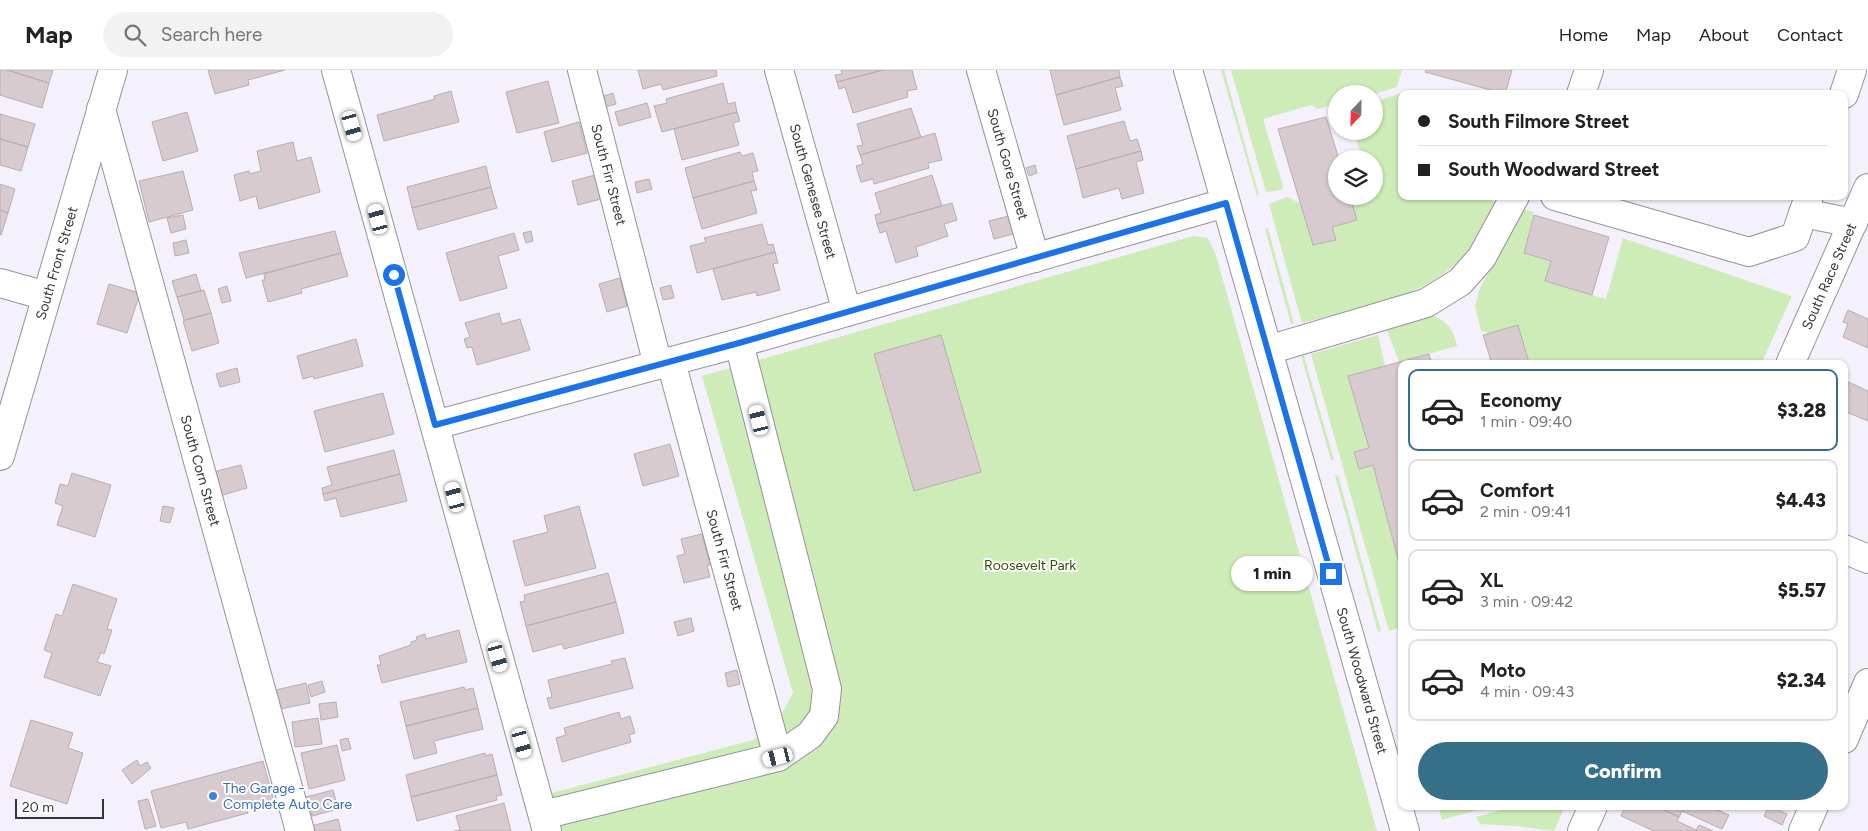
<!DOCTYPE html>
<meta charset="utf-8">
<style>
:root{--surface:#fff;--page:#f2f2f2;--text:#222;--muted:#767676;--line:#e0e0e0;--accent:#357088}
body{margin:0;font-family:Figtree,sans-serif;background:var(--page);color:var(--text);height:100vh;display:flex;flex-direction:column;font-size:19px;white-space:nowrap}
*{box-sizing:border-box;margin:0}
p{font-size:16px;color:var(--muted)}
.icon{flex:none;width:28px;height:28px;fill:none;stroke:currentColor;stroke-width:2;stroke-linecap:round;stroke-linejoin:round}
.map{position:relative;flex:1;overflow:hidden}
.drawer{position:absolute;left:1398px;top:290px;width:450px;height:450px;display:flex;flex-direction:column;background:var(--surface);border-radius:10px;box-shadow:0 1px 4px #0004}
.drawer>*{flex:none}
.guide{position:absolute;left:1398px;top:20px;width:450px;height:110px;border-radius:10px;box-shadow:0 1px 4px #0004;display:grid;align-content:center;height:110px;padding:0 20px;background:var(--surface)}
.needle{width:32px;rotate:202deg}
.buttons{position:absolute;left:1328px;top:15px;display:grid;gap:10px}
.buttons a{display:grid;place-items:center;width:55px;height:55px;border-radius:50%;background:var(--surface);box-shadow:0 1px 4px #0004;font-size:25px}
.scale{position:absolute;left:15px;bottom:12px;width:89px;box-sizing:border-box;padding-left:5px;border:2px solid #343337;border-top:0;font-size:14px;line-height:18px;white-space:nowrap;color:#343337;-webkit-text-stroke:4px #fff;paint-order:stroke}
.end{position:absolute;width:22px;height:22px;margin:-11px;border:6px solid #1a73e8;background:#fff;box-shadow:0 0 0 2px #fff}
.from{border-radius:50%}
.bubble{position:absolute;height:35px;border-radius:18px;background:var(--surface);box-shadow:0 1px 4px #0004;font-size:16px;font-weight:800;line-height:35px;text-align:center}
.car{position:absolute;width:15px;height:30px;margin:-15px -8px;border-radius:6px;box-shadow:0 0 4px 1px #0007;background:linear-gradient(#fff 24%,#345 0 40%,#fff 0 76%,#345 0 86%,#fff 0)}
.guide b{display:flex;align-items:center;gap:18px;height:48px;font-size:19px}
.guide b+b{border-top:1px solid var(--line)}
.guide i{width:12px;height:12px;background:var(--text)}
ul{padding:9px 0 0;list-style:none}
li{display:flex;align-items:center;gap:15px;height:82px;margin:0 10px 8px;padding:0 10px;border:2px solid var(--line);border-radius:10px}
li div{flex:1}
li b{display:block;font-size:19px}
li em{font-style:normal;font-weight:800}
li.current{border-color:var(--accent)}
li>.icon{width:45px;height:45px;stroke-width:1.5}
.cta{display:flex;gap:10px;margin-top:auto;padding:10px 20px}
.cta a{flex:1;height:58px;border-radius:30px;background:var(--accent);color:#fff;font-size:20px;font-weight:800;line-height:58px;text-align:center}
header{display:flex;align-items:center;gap:30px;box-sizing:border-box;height:70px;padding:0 25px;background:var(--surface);border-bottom:1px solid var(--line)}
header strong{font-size:24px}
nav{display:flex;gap:28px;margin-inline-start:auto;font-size:18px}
.search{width:350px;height:45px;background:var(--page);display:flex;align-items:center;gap:12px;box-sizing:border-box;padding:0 18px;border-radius:28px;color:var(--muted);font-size:19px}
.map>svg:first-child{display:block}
</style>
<header>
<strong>Map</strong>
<div class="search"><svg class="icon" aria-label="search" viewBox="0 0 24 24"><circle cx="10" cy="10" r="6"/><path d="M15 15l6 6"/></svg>Search here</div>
<nav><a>Home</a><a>Map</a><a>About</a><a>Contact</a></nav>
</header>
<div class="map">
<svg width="1868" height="761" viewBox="0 0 1868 761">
<rect width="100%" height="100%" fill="#f4f1fc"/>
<path fill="#cdecb8" d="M1221,0H1224L1259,125L1257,126Z
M1231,0H1402L1397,17L1374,24H1336V34L1318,39L1311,35L1263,49L1283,116L1282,120L1266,122Z
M1411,20L1421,23L1401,24V91L1398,103L1401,104V126H1477L1496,132C1463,224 1385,231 1302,253L1269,134L1287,127L1300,133L1313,175L1336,170L1332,157L1350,126H1374V89H1362L1354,61H1374V32Z
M1522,139L1534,142L1524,183L1551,191L1545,211L1606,229L1623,168L1792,226L1761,294H1528L1518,256L1491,263L1481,261L1475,236L1480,218Z
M1268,158L1294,254H1291L1265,159Z
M1193,166L1208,168L1216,185L1377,761H562L552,723L753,670L776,654L793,623L702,306Z
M1432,245C1448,252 1454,260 1457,276L1399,292L1385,255Z
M1378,265L1385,296L1348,306L1369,378L1354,383L1359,399L1373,395L1401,500V557L1389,561L1311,284Z
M1302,279L1334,390H1331L1300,282Z
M1338,405L1381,561L1378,562L1335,406Z
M1438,736H1491L1442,750Z
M1515,736H1565L1554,761L1516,756L1480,754L1476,747Z"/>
<path fill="#d7cbcf" stroke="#b9adb1" d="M0,0H7L49,13L42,38L0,25Z
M7,0H53L49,13Z
M208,0H285L248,10L249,15L215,24Z
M638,0H716L717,6L663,20L661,14L643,19Z
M841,0H883L837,12L835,5L842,4Z
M883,0H912L917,19L907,21L908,27L853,43L845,17L839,19L837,12Z
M1050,0H1119L1120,7L1056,25Z
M1426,0H1512L1505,24L1447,8L1425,2Z
M1120,7L1123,16L1115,18L1121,40L1064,55L1056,25Z
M548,11L559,53L517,63L506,22Z
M723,13L728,34L735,32L737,42L662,62L654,36L667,33L666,29Z
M451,21L459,52L384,71L377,45L435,29L434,26Z
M613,23L616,34L606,37L604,26Z
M647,33L651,47L619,56L615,42Z
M911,38L921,67L860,85L857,76L863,75L857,54Z
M187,42L198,81L163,91L152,52Z
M737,42L740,51L733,53L739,75L682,90L674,59Z
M0,44L35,54L28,77L0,69Z
M1326,47L1339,89H1336V126H1350L1357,150L1332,157L1336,170L1313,175L1278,59Z
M1124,51L1130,71L1137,69L1141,81L1076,99L1067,66Z
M579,52L587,83L552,92L544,62Z
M935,63L942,90L928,93L929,98L874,114L873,109L861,112L856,96L863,94L860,85Z
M0,69L28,77L21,101L0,95Z
M293,72L297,91L311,87L320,122L259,139L256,126L240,131L234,105L249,101L250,104L261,101L257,81Z
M1141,81L1143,90L1136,92L1144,123L1122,129L1119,118L1083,128L1076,99Z
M740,82L742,86L753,83L758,101L752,102L754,111L693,128L685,98Z
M1035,95L1037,103L1029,106L1026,98Z
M486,96L491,117L412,138L407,117Z
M183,101L193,140L149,152L139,111Z
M599,104L605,128L578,135L572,111Z
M932,105L942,136L877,154L875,145L881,143L875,123Z
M649,109L652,119L637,123L635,112Z
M754,111L757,120L751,121L757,143L702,159L693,128Z
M0,114L15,119L8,143L0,140Z
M491,117L497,138L418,160L412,138Z
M952,133L957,150L944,154L948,166L916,177L918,186L896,193L886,161L880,163L877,154Z
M0,140L8,143L1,165H0Z
M183,145L186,159L171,163L167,148Z
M1534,145L1609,167L1592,225L1545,211L1551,191L1524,183Z
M1009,146L1013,164L994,169L989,151Z
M762,154L768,175L773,174L775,182L697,203L690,176L706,172L704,168Z
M335,161L341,183L246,208L239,183Z
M531,161L533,171L526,173L523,163Z
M514,163L519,180L498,186L507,218L460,231L446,183Z
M186,170L189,183L175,186L173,173Z
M775,182L778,193L773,194L780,220L757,226L756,222L722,230L713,199Z
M341,183L348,206L301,219L302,223L268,232L262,210H265L264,204Z
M196,204L201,221L177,227L172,211Z
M620,208L627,236L607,242L599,214Z
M109,214L140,223L127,263L97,254Z
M671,215L674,228L663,230L660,218Z
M227,216L231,231L222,233L218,219Z
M204,220L211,243L184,250L177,227Z
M1848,240L1868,249V278L1843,267L1848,254L1843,252Z
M211,243L219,273L192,281L183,251Z
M499,243L502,254L520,249L530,280L477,295L472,277L467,278L464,269L470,267L465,253Z
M1518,255L1529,293L1492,294L1483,265Z
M941,265L981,402L914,421L874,284Z
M356,269L363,296L314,309L313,306L303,309L297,286Z
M1429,284L1432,294H1401V500L1373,395L1359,399L1354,382L1369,378L1348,306Z
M237,298L240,312L220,317L216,304Z
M1844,310L1868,321V351L1844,341Z
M383,323L394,364L325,382L314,341Z
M670,374L679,406L643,416L634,384Z
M394,380L400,404L323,424L322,418L332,415L327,397Z
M241,395L247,418L219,426L213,402Z
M72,403L111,415L95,467L57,455L63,436L55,433L60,414L68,416Z
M400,404L407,431L341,447L336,428L325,431L323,424Z
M163,436L174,438L170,453L160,451Z
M579,436L596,498L525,516L513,471L548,462L544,446Z
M702,464L710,495H707L710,507L684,513L677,486L685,484L681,469Z
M608,503L616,532L526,556L520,532L525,531L524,525Z
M73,514L117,529L107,559L112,560L104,584L101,582L97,592L111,596L100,626L44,607L52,583L44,580L56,544L62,546Z
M616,532L624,563L564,579L562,574L533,582L526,556Z
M691,548L694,561L678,566L674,552Z
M459,560L467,592L382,613L377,595H381L379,586L411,575V572L417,570L416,567L425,564L426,569Z
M625,588L633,618L550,639L547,628L552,627L548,610L612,594L611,591Z
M737,600L740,614L728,617L725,603Z
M322,611L325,622L311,627L308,615Z
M306,613L310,633L280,639L276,620Z
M464,617L465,620L473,618L478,638L406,656L400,632Z
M336,632L338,647L321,650L319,634Z
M478,638L483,659L434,671L437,683L414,689L406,656Z
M619,642L621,649L630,646L635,663L629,665L631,672L562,692L556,668L566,665L564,658Z
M318,648L322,674L295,677L292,652Z
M31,650L73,663L68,678L83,683L67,734L10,716Z
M348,668L351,679L342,681L340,670Z
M337,675L345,710L309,719L301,683Z
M485,683V686L492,684L497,705L411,727L406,705Z
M137,690L140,696L147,692L151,698L132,714L122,700Z
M263,691L274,732L247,739L248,743L188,759L186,752L161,758L151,721Z
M497,705L502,725L496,726L497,730L417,751L411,727Z
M333,720L338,739L312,746L306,727Z
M148,729L156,756L145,759L138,731Z
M504,733L511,761H454L460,760L456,746Z
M1625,736H1656L1679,747L1677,751L1696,760L1699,755L1713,761H1654L1621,746Z
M1656,736H1708L1729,745L1722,759L1682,741L1679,747Z
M1769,736L1787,744L1782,755L1764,746Z
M338,749L341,761H313L311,756Z"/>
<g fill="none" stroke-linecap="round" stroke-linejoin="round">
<g stroke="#95929b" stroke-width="30">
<g id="minor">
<path d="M336,0L547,761"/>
<path id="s1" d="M582,0L658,295"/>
<path id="s2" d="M779,0L847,242"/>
<path id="s3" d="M981,0L1035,188"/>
<path id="s4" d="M1188,0L1405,761"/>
<path d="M1581,24L1589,0"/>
<path d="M1844,24L1852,0"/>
<path id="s5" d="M101,39L300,761"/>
<path d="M1555,126L1749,182L1795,167L1809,126"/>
<path d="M1803,143L1853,153"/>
<path d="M0,213L46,226"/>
<path d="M1268,280L1426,233L1460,212L1482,187L1515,126"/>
<path id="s6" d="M671,292L778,687"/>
<path id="s7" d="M1790,294L1868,118"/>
<path d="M435,355L739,273L1225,133"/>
<path id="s8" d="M0,386L113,0"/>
<path d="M1844,479L1868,489"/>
<path d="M1844,669L1868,613"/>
<path d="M543,745L778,687L810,665L824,646L827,619L739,273"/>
<path d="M1582,761L1593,736"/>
<path d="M1803,761L1814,736"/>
</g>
</g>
<use href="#minor" stroke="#fff" stroke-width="28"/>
</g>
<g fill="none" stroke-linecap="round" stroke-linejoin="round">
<path stroke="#1a73e8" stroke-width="6" d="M394,205L435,355L739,273L1226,133L1331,504"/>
</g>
<circle fill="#3f7fe0" stroke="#fff" stroke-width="2" cx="213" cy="726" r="5"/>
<g text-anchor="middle" stroke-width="4" stroke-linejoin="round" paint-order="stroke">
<g font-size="14" fill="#343337" stroke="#fff">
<text dy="5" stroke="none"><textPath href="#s3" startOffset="98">South Gore Street</textPath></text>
<text dy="5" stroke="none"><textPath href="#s1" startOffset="108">South Firr Street</textPath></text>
<text dy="5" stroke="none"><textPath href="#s2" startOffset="126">South Genesee Street</textPath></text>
<text dy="5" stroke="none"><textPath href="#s8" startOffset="201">South Front Street</textPath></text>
<text dy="5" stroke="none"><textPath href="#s7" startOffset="96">South Race Street</textPath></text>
<text dy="5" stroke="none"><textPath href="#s5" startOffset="375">South Corn Street</textPath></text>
<text dy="5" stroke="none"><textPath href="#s6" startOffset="205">South Firr Street</textPath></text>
<text dy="5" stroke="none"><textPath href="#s4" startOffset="635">South Woodward Street</textPath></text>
</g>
<g font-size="14" fill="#2c5000" stroke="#fff">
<text x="1030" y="500">Roosevelt Park</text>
</g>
<g font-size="14" fill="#366cbe" stroke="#fff" text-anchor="start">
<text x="223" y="723">The Garage -<tspan x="223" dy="16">Complete Auto Care</tspan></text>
</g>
</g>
</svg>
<div class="buttons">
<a><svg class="needle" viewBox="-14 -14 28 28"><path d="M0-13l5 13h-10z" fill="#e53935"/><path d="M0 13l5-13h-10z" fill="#767676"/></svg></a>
<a><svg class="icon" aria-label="layers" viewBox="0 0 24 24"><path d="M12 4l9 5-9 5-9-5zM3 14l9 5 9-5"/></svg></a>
</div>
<div class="scale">20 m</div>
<i class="end from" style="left:394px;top:205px"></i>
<i class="end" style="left:1331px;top:504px"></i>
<div class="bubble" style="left:1231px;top:486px;width:82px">1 min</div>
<i class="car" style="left:352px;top:56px;rotate:164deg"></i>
<i class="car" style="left:378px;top:149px;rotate:345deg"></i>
<i class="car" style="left:759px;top:350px;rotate:346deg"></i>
<i class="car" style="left:455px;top:427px;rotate:345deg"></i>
<i class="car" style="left:498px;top:587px;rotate:164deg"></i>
<i class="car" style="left:522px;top:673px;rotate:164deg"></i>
<i class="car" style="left:778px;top:687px;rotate:256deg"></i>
<div class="guide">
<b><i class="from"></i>South Filmore Street</b>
<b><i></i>South Woodward Street</b>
</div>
<section class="drawer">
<ul>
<li class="current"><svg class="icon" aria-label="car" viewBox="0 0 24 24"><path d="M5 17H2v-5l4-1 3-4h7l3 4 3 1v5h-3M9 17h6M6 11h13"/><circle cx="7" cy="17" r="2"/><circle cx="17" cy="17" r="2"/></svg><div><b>Economy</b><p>1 min · 09:40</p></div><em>$3.28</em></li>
<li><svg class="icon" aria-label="car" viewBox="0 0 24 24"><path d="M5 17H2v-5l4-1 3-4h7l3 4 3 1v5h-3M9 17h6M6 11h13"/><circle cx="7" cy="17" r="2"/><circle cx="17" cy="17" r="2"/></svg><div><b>Comfort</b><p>2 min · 09:41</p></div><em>$4.43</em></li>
<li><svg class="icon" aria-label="car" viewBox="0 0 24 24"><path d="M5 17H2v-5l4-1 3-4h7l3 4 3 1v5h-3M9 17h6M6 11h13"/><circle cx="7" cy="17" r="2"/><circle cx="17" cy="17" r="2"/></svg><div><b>XL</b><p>3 min · 09:42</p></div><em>$5.57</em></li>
<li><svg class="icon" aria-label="car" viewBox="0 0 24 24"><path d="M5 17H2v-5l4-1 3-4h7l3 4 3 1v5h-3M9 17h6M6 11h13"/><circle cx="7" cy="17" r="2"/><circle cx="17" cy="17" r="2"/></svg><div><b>Moto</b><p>4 min · 09:43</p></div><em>$2.34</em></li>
</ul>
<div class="cta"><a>Confirm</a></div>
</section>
</div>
